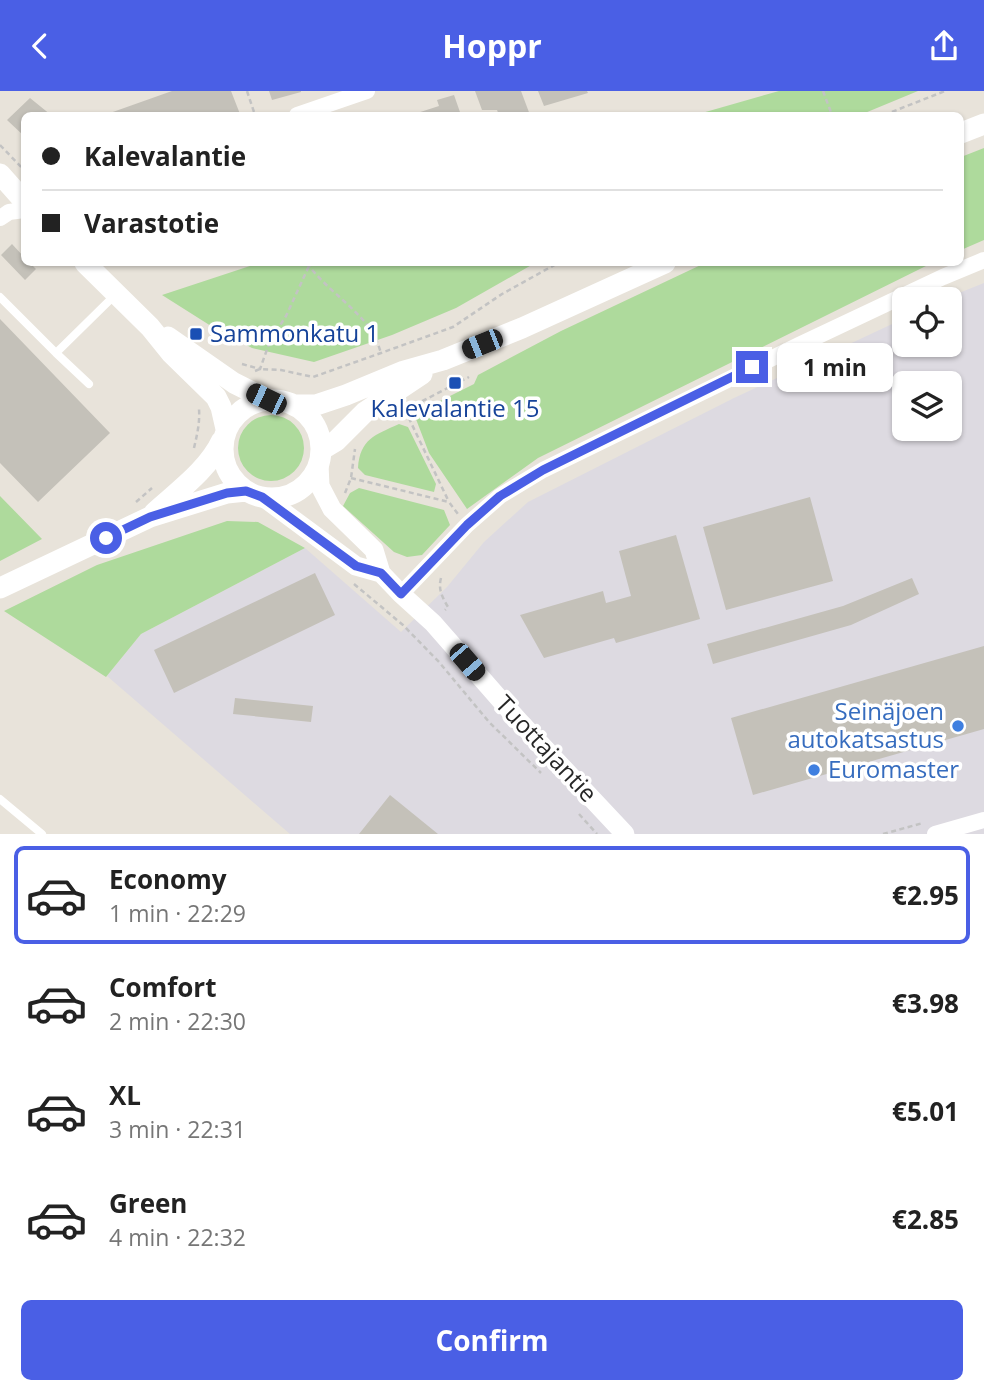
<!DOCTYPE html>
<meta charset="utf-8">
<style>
:root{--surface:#fff;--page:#f6f6f6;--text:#222;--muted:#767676;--line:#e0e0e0;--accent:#4a5fe5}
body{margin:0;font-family:"Open Sans",sans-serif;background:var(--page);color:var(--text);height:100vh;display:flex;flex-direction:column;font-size:26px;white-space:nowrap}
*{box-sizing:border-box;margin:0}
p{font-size:23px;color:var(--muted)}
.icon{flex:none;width:38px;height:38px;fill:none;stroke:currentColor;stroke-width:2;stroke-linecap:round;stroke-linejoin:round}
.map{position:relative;height:743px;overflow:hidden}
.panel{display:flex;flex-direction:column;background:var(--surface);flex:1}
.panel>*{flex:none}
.hud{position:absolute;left:21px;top:21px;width:943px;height:154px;border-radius:10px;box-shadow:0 2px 5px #0004;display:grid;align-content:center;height:154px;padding:0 21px;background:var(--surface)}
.buttons{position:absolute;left:892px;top:196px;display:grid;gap:14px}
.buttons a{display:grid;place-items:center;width:70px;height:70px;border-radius:10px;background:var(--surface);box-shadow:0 2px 5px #0004;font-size:35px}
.end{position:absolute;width:32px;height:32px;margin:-16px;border:9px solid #4a5fe5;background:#fff;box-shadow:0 0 0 4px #fff}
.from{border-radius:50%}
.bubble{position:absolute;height:49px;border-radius:10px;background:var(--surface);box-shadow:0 2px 5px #0004;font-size:23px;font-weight:700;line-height:49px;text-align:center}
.car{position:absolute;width:21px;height:42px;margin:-21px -10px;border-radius:9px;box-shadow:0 0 5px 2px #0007;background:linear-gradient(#222 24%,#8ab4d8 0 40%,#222 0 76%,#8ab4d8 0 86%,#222 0)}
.hud b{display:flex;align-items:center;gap:24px;height:66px;font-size:26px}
.hud b+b{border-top:2px solid var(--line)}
.hud i{width:18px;height:18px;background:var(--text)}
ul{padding:12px 0 0;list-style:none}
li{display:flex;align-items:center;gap:21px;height:98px;margin:0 14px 10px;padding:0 7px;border:4px solid transparent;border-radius:10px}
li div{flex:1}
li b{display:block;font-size:26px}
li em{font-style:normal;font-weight:700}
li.current{border-color:var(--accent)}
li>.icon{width:63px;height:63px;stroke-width:1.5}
.button{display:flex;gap:14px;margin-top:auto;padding:14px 21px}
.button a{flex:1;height:80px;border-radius:10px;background:var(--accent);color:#fff;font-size:28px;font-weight:700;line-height:80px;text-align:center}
header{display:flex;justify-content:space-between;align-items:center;height:91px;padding:0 21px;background:var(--accent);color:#fff;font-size:32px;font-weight:700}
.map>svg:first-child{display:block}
</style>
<header><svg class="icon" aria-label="back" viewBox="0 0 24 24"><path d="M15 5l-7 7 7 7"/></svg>Hoppr<svg class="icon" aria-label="share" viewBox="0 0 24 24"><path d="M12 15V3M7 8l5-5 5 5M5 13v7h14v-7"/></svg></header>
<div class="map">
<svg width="984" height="743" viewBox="0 0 984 743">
<rect width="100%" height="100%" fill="#e8e3da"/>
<path fill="#dddae1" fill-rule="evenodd" d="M984,192V743H290L107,585L141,543L305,457L401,541L447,496L484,451L528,411L734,307L905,227V254H950V208H944ZM905,292H950V338H905Z"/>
<path fill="#aeda9c" d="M779,0H918L860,24H695Z
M984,57V149L961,159V66Z
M259,172H535L456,217L392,244L314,271L252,257L211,235L162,204Z
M705,172H932L538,367L467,418L429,362L414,323L474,293L478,284L561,240Z
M238 357a33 33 0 1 1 66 0a33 33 0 1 1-66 0Z
M399,333L408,336L436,393L434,401L365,384L358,377C360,348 375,344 399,333Z
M359,397L444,419L450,434L422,464L407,466L394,461L343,415L350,402Z
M0,405L42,448L0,470Z
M227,430L258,431L305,457L141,543L106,586L4,520L97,474Z"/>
<path fill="#c4c1b9" d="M172,0H231L240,23L237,24H111L110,22Z
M269,0H301V1L272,9Z
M475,0H521L530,24H499L497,19H482Z
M538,0H587L588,2L544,15Z
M454,4L461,24H411L439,15L437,9Z
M30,7L51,24H24V45L7,29Z
M12,153L24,166V172H30L36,178L25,189L1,164Z
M0,228L110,342L38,411L0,372Z
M810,406L833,490L726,519L703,436Z
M676,444L700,528L616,552L614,547L544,567L520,524L603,500L606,512L631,505L619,460Z
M315,482L335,524L174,602L154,559Z
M912,487L919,503L851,534L713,573L707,553L843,515Z
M984,555V638L753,704L731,627Z
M235,607L313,615L311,631L233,623Z
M390,704L438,743H359Z"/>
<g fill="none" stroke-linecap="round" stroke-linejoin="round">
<path stroke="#c3c3c3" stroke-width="2.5" stroke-dasharray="5 3.5" stroke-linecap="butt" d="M247,0L255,24
M823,0L832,24
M884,24L945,0
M0,54L24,79
M307,172C324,196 350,212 369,236C375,244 378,253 381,262
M242,273L260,278L270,250L286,225L309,175
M255,280L260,278L281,279L313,286L381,262L453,236L502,203L558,172
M407,318L469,286
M405,319L449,411
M194,357C197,344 200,332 199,318L200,317
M351,387L449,411L458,423
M345,402L351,387L355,358
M136,411L152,397
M441,487C438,498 442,506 448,516L445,519
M354,493L403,534L439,571L489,631L541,682
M579,723L597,743
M883,743L923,732"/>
<path stroke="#fff" stroke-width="8" d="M0,206L56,262L115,204
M56,262L89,293
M0,708L42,743"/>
<path stroke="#fff" stroke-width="16" d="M297,24L367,0
M0,127L9,121L24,119
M401,503L467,434L500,405L543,379L799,254L943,186L984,169
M935,743L984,729"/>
<path stroke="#fff" stroke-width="19" d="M319,373L320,395L332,418L374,459L381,482L401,503L433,532L518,629L625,743
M263,406L356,475L381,482"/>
<path stroke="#fff" stroke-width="21" d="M961,42L984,33
M0,83L24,110
M85,172L150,236L171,262L216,306L221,316L226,338
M168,246L234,292L266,308
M223 358a49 49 0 1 1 98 0a49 49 0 1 1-98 0Z
M295,314H316L346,304L404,280L443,269L522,237L665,172
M321,359L336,350L365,321L422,283
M154,422C178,400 208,379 222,349
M0,497L150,426L227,402L246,400"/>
</g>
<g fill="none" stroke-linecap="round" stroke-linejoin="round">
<path stroke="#4a5fe5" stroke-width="9" d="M106,447L150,426L227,402L246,400L262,406L356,475L381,482L401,503L467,434L500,405L543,379L752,276"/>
</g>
<g fill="#1a4fb4" stroke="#fff" stroke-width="2.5">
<rect x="189" y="236" width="14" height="14" rx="3.5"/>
<rect x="448" y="285" width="14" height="14" rx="3.5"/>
</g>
<g fill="#3f7fe0" stroke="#fff" stroke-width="2.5">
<circle cx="958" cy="635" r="7"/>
<circle cx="814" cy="679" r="7"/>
</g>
<g text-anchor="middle" stroke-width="7" stroke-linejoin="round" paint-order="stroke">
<g font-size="24" fill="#164399" stroke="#fff" text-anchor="start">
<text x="210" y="251">Sammonkatu 1</text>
<text x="455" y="326" text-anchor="middle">Kalevalantie 15</text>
</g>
<g font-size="24" fill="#366cbe" stroke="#fff" text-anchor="end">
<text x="944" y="629">Seinäjoen<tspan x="944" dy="28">autokatsastus</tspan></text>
<text x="828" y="687" text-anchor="start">Euromaster</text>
</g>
<g font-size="24" fill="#272727" stroke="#fff">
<text transform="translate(546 658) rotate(47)" y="8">Tuottajantie</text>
</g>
</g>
</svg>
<div class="buttons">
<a><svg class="icon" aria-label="locate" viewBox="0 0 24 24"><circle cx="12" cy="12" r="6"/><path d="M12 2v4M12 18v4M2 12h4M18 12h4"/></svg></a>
<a><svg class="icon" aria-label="layers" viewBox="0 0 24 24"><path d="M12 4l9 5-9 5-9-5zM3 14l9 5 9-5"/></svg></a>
</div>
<i class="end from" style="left:106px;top:447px"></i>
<i class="end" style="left:752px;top:276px"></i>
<div class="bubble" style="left:777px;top:252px;width:116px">1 min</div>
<i class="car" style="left:482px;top:253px;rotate:248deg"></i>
<i class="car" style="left:266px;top:308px;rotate:296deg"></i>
<i class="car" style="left:467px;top:571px;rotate:139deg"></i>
<div class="hud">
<b><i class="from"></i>Kalevalantie</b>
<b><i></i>Varastotie</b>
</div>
</div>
<section class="panel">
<ul>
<li class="current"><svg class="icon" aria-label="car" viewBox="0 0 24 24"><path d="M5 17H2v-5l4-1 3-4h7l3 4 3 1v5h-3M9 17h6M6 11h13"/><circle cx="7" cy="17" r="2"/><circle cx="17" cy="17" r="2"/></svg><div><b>Economy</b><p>1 min · 22:29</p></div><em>€2.95</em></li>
<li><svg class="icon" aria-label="car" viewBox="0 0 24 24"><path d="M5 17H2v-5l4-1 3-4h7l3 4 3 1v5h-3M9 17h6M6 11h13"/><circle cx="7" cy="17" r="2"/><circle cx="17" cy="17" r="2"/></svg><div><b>Comfort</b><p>2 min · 22:30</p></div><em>€3.98</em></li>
<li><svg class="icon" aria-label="car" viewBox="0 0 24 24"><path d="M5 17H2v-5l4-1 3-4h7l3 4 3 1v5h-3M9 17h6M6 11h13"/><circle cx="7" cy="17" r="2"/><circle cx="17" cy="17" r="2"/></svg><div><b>XL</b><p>3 min · 22:31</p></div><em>€5.01</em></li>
<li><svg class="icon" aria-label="car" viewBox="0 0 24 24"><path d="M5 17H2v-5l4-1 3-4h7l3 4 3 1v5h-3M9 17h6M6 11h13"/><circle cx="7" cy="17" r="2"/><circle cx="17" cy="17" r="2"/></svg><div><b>Green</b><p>4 min · 22:32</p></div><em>€2.85</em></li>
</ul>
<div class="button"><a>Confirm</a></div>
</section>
